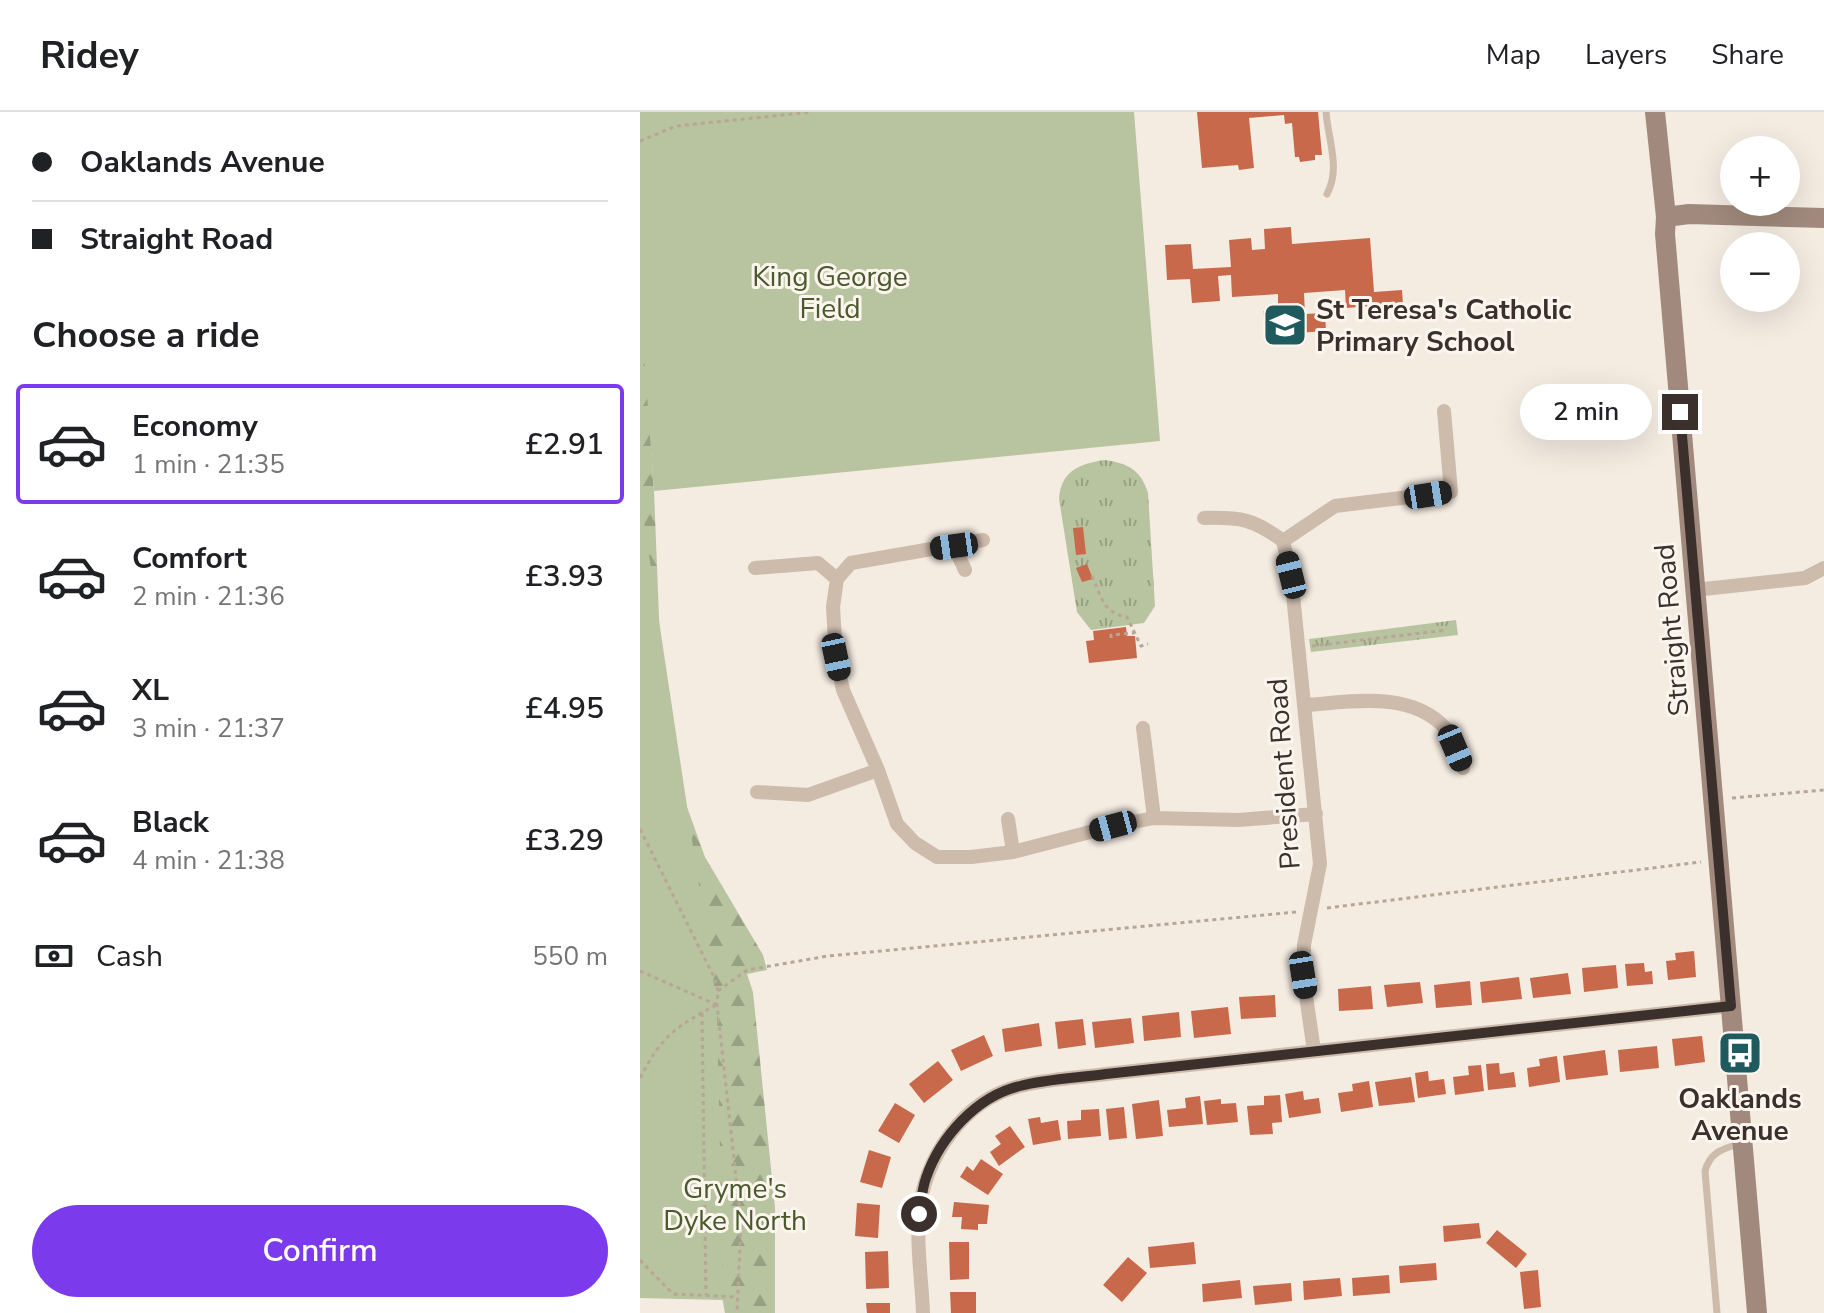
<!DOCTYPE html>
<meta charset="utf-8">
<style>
:root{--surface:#fff;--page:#f2f2f2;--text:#202124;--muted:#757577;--line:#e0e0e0;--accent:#7c3aed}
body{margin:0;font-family:"Nunito Sans",sans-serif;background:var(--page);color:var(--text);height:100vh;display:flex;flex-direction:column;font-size:30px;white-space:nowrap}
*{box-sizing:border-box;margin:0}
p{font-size:26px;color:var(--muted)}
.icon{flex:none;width:44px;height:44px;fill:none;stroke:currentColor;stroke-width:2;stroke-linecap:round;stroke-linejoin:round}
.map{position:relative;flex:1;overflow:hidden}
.panel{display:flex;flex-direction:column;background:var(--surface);width:640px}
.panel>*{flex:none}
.top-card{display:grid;align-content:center;height:176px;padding:0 32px;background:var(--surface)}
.controls{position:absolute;left:1080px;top:24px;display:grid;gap:16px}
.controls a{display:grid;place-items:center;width:80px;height:80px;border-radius:50%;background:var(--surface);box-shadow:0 8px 32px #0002;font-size:40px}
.end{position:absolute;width:36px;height:36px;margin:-18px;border:10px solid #3b302b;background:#fff;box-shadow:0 0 0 4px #fff}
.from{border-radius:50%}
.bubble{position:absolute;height:56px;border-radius:28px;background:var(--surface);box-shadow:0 8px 32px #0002;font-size:26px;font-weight:600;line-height:56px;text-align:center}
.car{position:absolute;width:24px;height:48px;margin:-24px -12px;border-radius:10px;box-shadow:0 0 6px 2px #0007;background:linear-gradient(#222 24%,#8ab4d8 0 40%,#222 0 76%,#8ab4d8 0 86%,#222 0)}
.top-card b{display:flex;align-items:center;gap:28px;height:76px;font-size:30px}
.top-card b+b{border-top:2px solid var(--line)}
.top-card i{width:20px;height:20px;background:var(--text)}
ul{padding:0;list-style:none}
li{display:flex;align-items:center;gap:24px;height:120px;margin:0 16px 12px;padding:0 16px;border:4px solid transparent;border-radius:8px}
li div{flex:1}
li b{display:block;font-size:30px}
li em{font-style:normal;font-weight:600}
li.current{border-color:var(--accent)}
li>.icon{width:72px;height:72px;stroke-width:1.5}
h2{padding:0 32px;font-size:36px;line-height:96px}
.pay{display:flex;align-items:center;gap:20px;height:88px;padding:0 32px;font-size:30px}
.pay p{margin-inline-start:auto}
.action{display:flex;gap:16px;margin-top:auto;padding:16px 32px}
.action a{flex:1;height:92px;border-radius:48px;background:var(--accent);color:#fff;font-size:32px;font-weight:600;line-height:92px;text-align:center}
header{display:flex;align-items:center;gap:48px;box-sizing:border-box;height:112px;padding:0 40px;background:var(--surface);border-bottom:2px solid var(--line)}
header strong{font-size:38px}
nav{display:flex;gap:44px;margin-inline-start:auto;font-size:28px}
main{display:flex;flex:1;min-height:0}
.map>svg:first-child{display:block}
</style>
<header>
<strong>Ridey</strong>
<nav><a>Map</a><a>Layers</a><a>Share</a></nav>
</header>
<main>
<section class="panel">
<div class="top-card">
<b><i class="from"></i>Oaklands Avenue</b>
<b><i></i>Straight Road</b>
</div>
<h2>Choose a ride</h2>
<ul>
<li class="current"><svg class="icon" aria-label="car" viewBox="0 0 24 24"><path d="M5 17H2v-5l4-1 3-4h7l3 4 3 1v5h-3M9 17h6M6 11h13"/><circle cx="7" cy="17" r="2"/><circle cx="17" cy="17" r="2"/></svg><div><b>Economy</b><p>1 min · 21:35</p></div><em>£2.91</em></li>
<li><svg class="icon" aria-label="car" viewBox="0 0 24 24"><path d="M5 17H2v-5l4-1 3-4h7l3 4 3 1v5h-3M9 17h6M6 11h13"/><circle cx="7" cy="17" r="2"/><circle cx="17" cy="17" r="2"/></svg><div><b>Comfort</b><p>2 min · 21:36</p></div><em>£3.93</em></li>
<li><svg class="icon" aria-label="car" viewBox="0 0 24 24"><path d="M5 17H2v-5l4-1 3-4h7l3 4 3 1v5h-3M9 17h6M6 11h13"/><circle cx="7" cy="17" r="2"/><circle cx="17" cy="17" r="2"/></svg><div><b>XL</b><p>3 min · 21:37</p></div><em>£4.95</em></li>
<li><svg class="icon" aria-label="car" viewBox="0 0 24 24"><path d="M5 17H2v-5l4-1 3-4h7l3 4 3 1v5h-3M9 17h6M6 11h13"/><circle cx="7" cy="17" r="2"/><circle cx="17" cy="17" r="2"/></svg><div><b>Black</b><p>4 min · 21:38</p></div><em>£3.29</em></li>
</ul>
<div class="pay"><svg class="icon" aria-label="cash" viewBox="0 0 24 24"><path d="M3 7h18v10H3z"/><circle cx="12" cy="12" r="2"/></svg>Cash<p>550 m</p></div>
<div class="action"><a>Confirm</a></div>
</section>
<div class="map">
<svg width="1184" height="1201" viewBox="0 0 1184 1201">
<defs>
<pattern id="grass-tufts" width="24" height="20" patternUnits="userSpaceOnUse" patternTransform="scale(2)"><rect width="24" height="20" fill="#b8c4a0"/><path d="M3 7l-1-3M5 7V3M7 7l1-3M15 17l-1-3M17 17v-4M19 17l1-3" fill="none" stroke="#97a083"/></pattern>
<pattern id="forest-firs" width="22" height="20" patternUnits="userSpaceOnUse" patternTransform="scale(2)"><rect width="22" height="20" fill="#b8c4a0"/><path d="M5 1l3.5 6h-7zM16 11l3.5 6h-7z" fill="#97a083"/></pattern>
</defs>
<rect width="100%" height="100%" fill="#f4ebe1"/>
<path fill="url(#grass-tufts)" d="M464,348C488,351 501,358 508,381L515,494L504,511L451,518L437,500L419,387C421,359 439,352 464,348Z
M816,508L818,523L671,540L669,527Z"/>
<path fill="url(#forest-firs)" d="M0,161L14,379L24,631L65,745L123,843L127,858L107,862L113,880L135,1096V1201H85L0,728Z"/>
<path fill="#b8c4a0" d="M0,0H494L520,329L14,379L0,186Z
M0,383L77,893L83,1188L0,1186Z"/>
<path fill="#c8694b" d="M557,0H678L682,43H675V48L660,50L659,45H655L652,11L645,12L644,3L609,6L614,56L599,58L598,53L562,56Z
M651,115L652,132L730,126L734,180L762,178L763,192L706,196L705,178L664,181L665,202L685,201L686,219L625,223L623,199L659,196V191L638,192V182L592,185L591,163L578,164L580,189L552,191L550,167L527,168L525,133L551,132L553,157L591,155L589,128L611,126L612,138L625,137L624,117Z
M443,415L446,442L436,443L433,416Z
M447,452L453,467L442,470L436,456Z
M486,515L487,524H495L497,546L449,551L446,529L454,528L453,519Z
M1054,839L1056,865L1028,868L1026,849L1036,848L1035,841Z
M1004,851L1005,860L1012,859L1013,872L987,874L985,852Z
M976,853L978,876L944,880L942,856Z
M928,861L931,882L893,886L890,866Z
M879,865L882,887L842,891L840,870Z
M830,869L832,893L796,896L794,873Z
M780,870L783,891L747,895L744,873Z
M731,874L733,897L699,899L698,877Z
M635,883L636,905L601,907L599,885Z
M588,895L591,922L554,926L551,899Z
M539,900L541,925L504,929L502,904Z
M491,906L494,931L455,936L452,910Z
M443,907L446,933L418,937L415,910Z
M399,911L402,934L365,940L362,917Z
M344,923L353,944L321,959L311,938Z
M1062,924L1065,950L1035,954L1032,927Z
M1017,934L1019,956L980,960L978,938Z
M965,938L968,963L926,968L923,944Z
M917,944L920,970L889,975L887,956L900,954L899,947Z
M298,949L313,968L284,991L269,972Z
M859,951L860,962L874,960L876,975L848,978L846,952Z
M841,953L844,979L815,983L813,965L829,963L828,954Z
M788,959L789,969L804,967L806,982L778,986L775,961Z
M771,965L775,990L739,994L735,970Z
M729,969L733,995L701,1000L698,981L713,979L712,972Z
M663,979L664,988L679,986L681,1001L649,1006L645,982Z
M640,983L642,1010L632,1011L633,1022L610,1023L607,994L624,993V984Z
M560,984L563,1012L529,1015L527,998L546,996L545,986Z
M581,987V992L596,991L598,1010L567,1013L564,989Z
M519,988L523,1024L496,1027L492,992Z
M255,991L275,1003L259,1031L238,1019Z
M484,995L487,1026L469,1028L466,997Z
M459,997L461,1024L428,1027L427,1009L441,1008V998Z
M400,1005L401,1011L418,1008L421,1028L393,1033L388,1007Z
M370,1014L385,1035L359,1054L350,1040L361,1032L355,1024Z
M229,1038L251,1045L242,1076L220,1070Z
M341,1047L363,1062L348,1083L320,1065L327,1054L333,1059Z
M314,1090L349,1093L347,1112H338V1118L321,1117L322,1105H312Z
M217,1091L240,1093L238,1126L215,1124Z
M839,1111L841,1126L804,1130L803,1114Z
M857,1118L887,1142L876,1156L846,1131Z
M309,1130H329V1167L310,1168Z
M554,1130L556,1152L510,1156L508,1135Z
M248,1139L249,1176L226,1177L225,1140Z
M488,1145L507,1161L482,1190L463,1173Z
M796,1151L797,1168L760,1171L759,1154Z
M898,1158L901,1195L884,1197L880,1160Z
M749,1163L750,1181L713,1184L712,1166Z
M700,1166L702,1184L664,1188L663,1169Z
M600,1168L602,1186L563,1190L562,1172Z
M651,1171L652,1189L615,1193L613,1174Z
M310,1180H336V1201H311Z
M226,1191H250V1201H227Z"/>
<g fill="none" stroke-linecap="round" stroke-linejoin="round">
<path stroke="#b9a596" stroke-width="3" stroke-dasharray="4 4" stroke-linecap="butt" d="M0,29L36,14L172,0
M452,464C461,483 462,501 487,505L501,534L508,532
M471,526V523L494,521
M672,534L807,518
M1092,686L1184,678
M0,717L75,867L78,879L77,893L101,1110L97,1201
M687,796L1061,750
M0,859L77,893
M78,879L107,858L188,844L656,800
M62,901L66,1183
M0,966C22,924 35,915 76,893
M0,1148L33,1182L97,1185"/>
<path stroke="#cdbbac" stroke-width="7" d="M686,0C688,28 701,56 687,82
M1077,1201L1065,1059C1070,1041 1081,1037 1099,1032"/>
<path stroke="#cdbbac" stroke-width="14" d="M564,406C600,405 614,407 643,429
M343,428L211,451L197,467L193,495L196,545L203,578L238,658L257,712L275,731L297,745H331L373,740L473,714L514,706L598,708L676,702
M314,434L325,458
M115,456L178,451L197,467
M1055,478L1165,466L1184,456
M666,593C710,590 771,578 805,616C814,625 818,644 823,656
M503,616L514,706
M117,680L168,683L238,658
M368,707L373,740
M674,939L663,863L664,833L680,752L651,463L643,429L695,394L811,380L804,299
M283,1201C282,1169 276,1134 279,1102C283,1047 324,987 380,974C408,967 437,966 466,962L1091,894"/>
<path stroke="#a18a7d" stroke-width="20" d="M1015,0L1026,105L1025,122L1117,1201
M1026,105L1049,102L1184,106"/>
</g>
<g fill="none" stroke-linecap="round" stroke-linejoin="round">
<path stroke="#3b302b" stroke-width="10" d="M279,1102C281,1091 282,1077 286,1066C300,1025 337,984 380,974C407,967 437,966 466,962L1091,894L1040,300"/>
</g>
<defs>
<g id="school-square" transform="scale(2.3)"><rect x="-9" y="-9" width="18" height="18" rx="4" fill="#1f5a5e" stroke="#fbf5ee"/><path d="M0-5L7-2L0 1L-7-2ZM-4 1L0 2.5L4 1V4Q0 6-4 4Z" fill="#fff"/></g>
<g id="bus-square" transform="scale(2.3)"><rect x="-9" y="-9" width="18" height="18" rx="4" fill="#1f5a5e" stroke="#fbf5ee"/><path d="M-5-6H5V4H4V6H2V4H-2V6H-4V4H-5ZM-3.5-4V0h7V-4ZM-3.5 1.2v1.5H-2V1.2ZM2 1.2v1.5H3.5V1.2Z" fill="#fff"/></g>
</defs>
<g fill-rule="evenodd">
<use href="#school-square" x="645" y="213"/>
<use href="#bus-square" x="1100" y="941"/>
</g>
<g text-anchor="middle" stroke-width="6" stroke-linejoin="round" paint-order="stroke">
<g font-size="28" fill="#4a5a2e" stroke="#fbf5ee">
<text x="190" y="174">King George<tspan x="190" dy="32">Field</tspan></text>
<text x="95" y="1086">Gryme's<tspan x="95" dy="32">Dyke North</tspan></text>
</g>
<g font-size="28" font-weight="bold" fill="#3b302b" stroke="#fbf5ee" text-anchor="start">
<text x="676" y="207">St Teresa's Catholic<tspan x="676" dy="32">Primary School</tspan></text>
<text x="1100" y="996" text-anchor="middle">Oaklands<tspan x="1100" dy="32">Avenue</tspan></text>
</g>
<g font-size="28" fill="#3b302b" stroke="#fbf5ee">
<text transform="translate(1031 518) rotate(-95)" y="10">Straight Road</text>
<text transform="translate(643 662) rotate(-94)" y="10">President Road</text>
</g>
</g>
</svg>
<div class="controls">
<a>+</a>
<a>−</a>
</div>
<i class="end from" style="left:279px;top:1102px"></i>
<i class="end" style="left:1040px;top:300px"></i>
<div class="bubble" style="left:880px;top:272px;width:132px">2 min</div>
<i class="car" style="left:788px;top:383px;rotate:81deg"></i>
<i class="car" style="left:314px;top:434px;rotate:262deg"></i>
<i class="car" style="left:651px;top:463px;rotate:346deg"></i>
<i class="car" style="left:196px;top:545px;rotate:168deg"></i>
<i class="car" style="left:815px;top:636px;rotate:157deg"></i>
<i class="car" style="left:473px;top:714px;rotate:255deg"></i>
<i class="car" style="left:663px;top:863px;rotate:171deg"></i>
</div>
</main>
